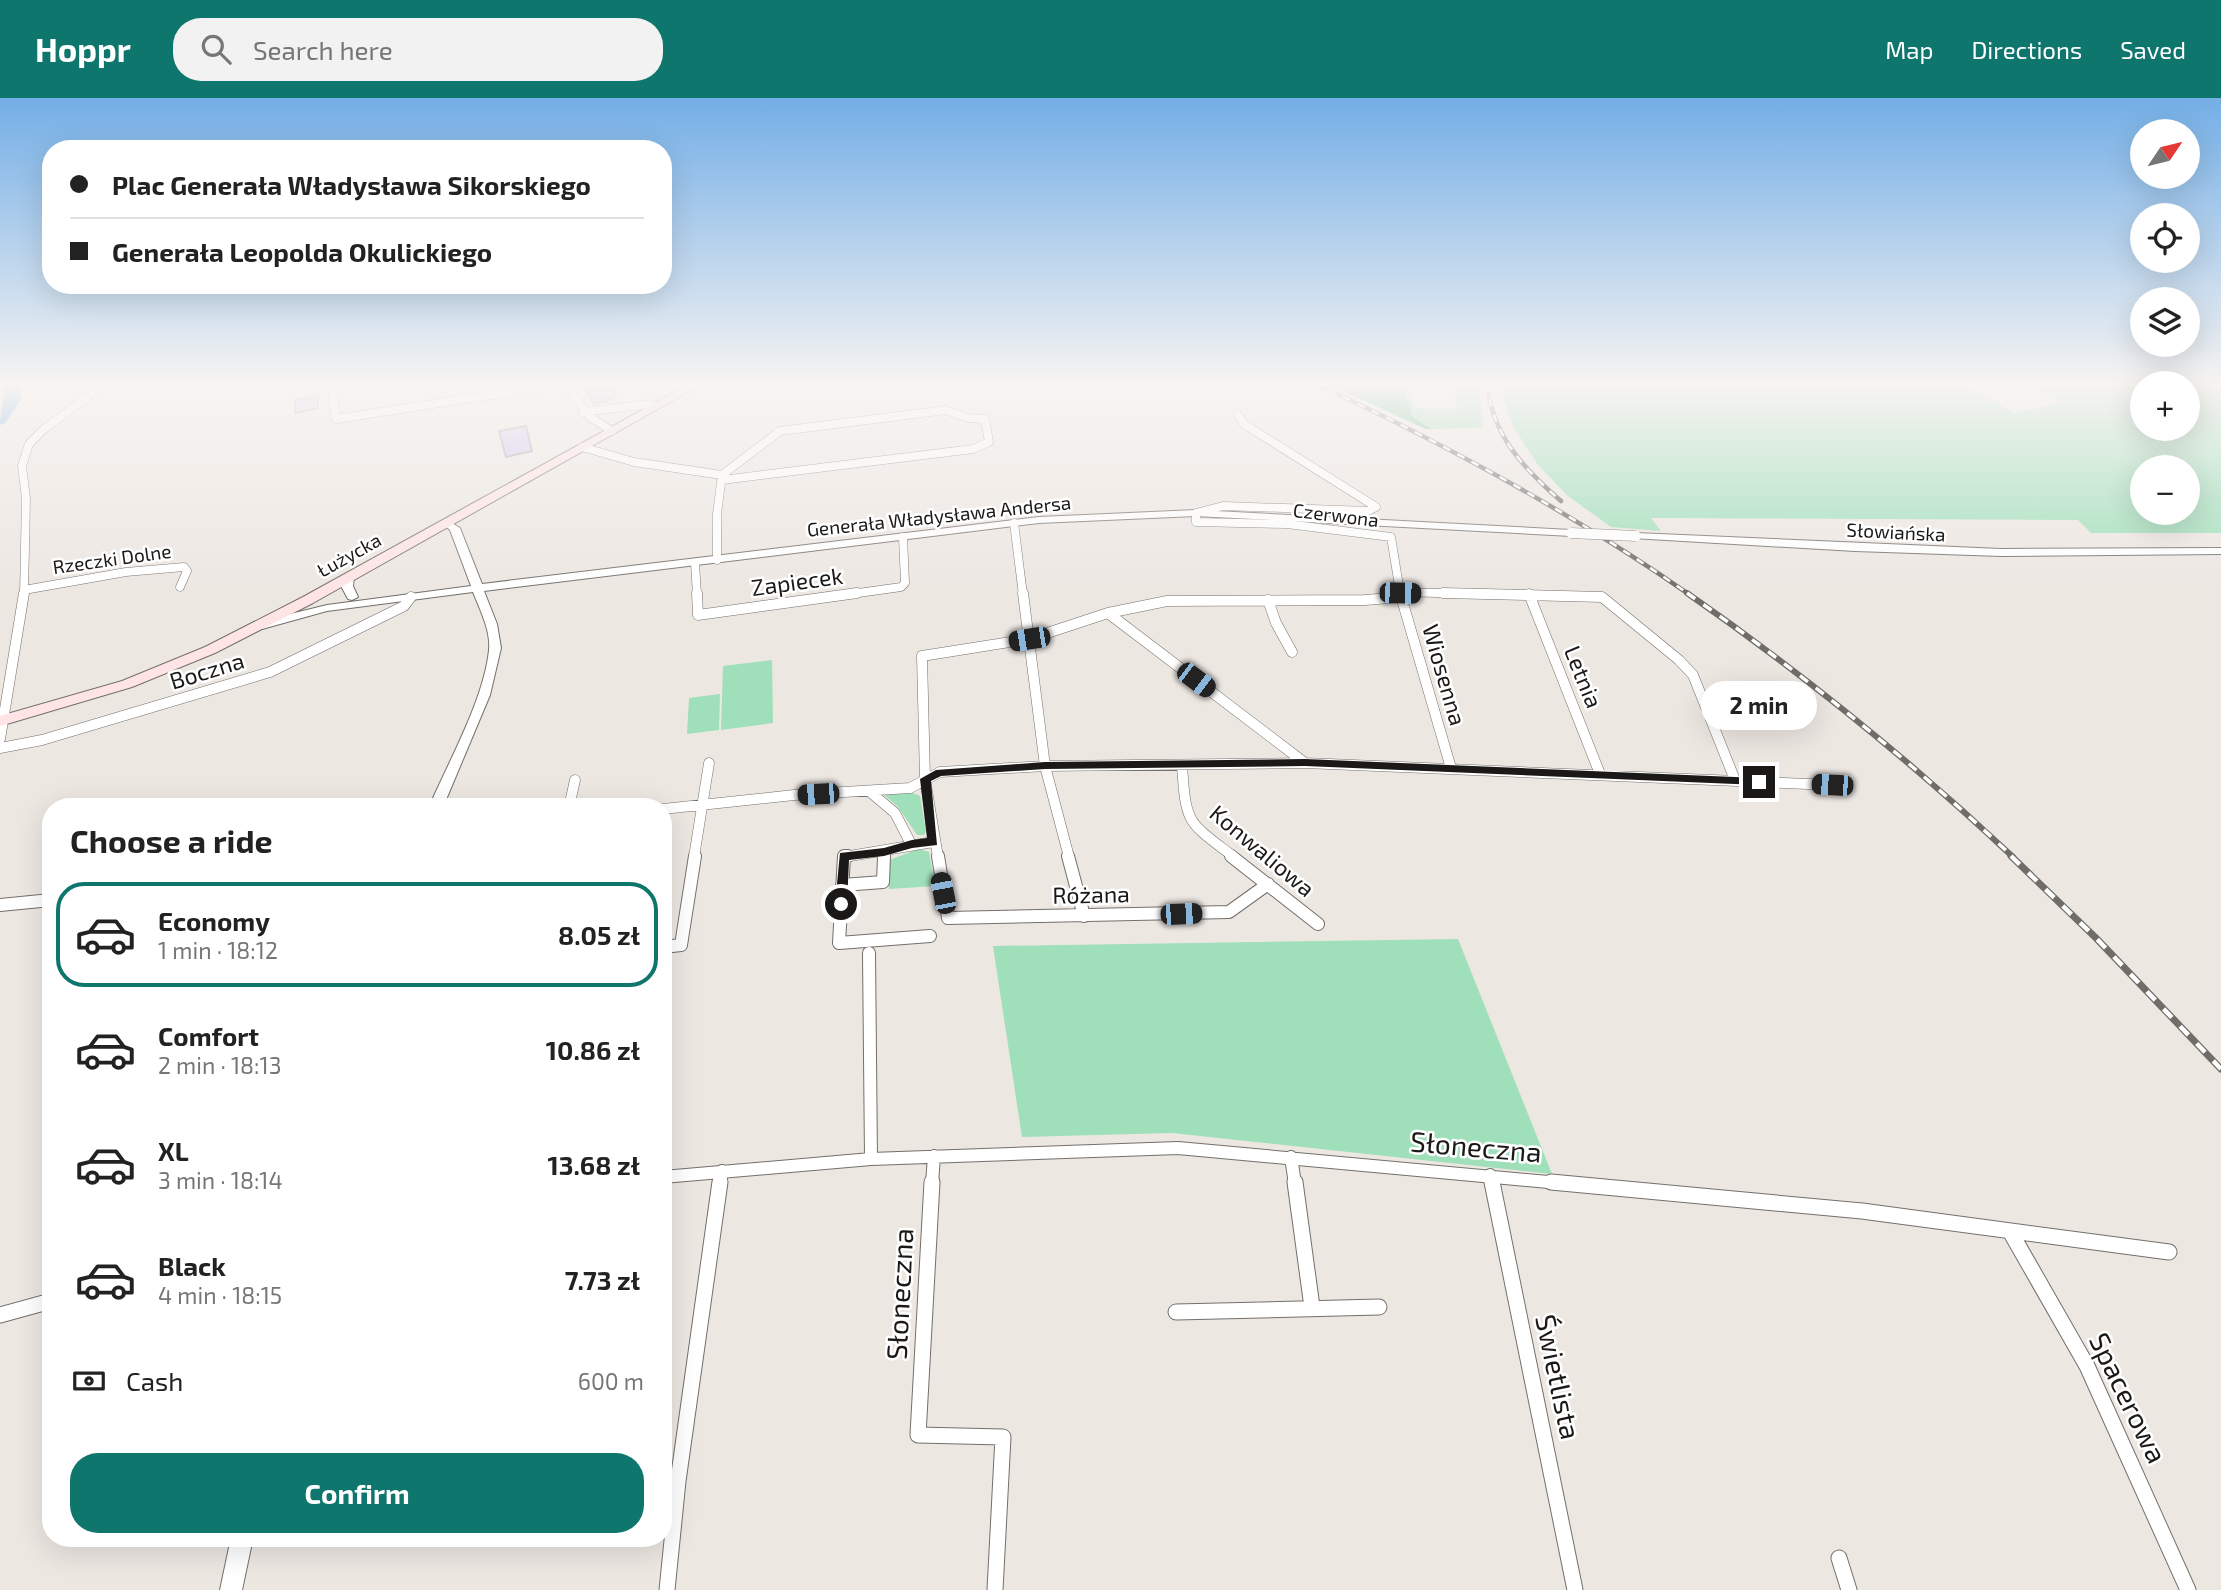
<!DOCTYPE html>
<meta charset="utf-8">
<style>
:root{--surface:#fff;--page:#f2f2f2;--text:#222;--muted:#767676;--line:#e0e0e0;--accent:#0f766e}
body{margin:0;font-family:"Exo 2",sans-serif;background:var(--page);color:var(--text);height:100vh;display:flex;flex-direction:column;font-size:26px;white-space:nowrap}
*{box-sizing:border-box;margin:0}
p{font-size:23px;color:var(--muted)}
.icon{flex:none;width:38px;height:38px;fill:none;stroke:currentColor;stroke-width:2;stroke-linecap:round;stroke-linejoin:round}
.map{position:relative;flex:1;overflow:hidden}
.side{position:absolute;left:42px;top:700px;width:630px;height:749px;display:flex;flex-direction:column;background:var(--surface);border-radius:28px;box-shadow:0 7px 28px #0002}
.side>*{flex:none}
.top-card{position:absolute;left:42px;top:42px;width:630px;height:154px;border-radius:28px;box-shadow:0 7px 28px #0002;display:grid;align-content:center;height:154px;padding:0 28px;background:var(--surface)}
.needle{width:46px;rotate:55deg}
.fabs{position:absolute;left:2130px;top:21px;display:grid;gap:14px}
.fabs a{display:grid;place-items:center;width:70px;height:70px;border-radius:50%;background:var(--surface);box-shadow:0 7px 28px #0002;font-size:35px}
.end{position:absolute;width:32px;height:32px;margin:-16px;border:9px solid #1b1917;background:#fff;box-shadow:0 0 0 4px #fff}
.from{border-radius:50%}
.bubble{position:absolute;height:49px;border-radius:24px;background:var(--surface);box-shadow:0 7px 28px #0002;font-size:23px;font-weight:700;line-height:49px;text-align:center}
.car{position:absolute;width:21px;height:42px;margin:-21px -10px;border-radius:9px;box-shadow:0 0 5px 2px #0007;background:linear-gradient(#222 24%,#8ab4d8 0 40%,#222 0 76%,#8ab4d8 0 86%,#222 0)}
.top-card b{display:flex;align-items:center;gap:24px;height:66px;font-size:26px}
.top-card b+b{border-top:2px solid var(--line)}
.top-card i{width:18px;height:18px;background:var(--text)}
ul{padding:0;list-style:none}
li{display:flex;align-items:center;gap:21px;height:105px;margin:0 14px 10px;padding:0 14px;border:4px solid transparent;border-radius:28px}
li div{flex:1}
li b{display:block;font-size:26px}
li em{font-style:normal;font-weight:700}
li.current{border-color:var(--accent)}
li>.icon{width:63px;height:63px;stroke-width:1.5}
h2{padding:0 28px;font-size:32px;line-height:84px}
.pay{display:flex;align-items:center;gap:18px;height:77px;padding:0 28px;font-size:26px}
.pay p{margin-inline-start:auto}
.button{display:flex;gap:14px;margin-top:auto;padding:14px 28px}
.button a{flex:1;height:80px;border-radius:28px;background:var(--accent);color:#fff;font-size:28px;font-weight:700;line-height:80px;text-align:center}
header{display:flex;align-items:center;gap:42px;box-sizing:border-box;height:98px;padding:0 35px;background:var(--accent);color:#fff}
header strong{font-size:33px}
nav{display:flex;gap:38px;margin-inline-start:auto;font-size:24px}
.search{width:490px;height:63px;background:var(--page);display:flex;align-items:center;gap:18px;box-sizing:border-box;padding:0 24px;border-radius:28px;color:var(--muted);font-size:26px}
.map>svg:first-child{display:block}
</style>
<header>
<strong>Hoppr</strong>
<div class="search"><svg class="icon" aria-label="search" viewBox="0 0 24 24"><circle cx="10" cy="10" r="6"/><path d="M15 15l6 6"/></svg>Search here</div>
<nav><a>Map</a><a>Directions</a><a>Saved</a></nav>
</header>
<div class="map">
<svg width="2221" height="1492" viewBox="0 0 2221 1492">
<rect width="100%" height="100%" fill="#ede7e2"/>
<path fill="#9fdfba" fill-rule="evenodd" d="M1402,285H1408L1415,310L1458,311L1451,285H1479L1483,330L1431,331L1413,319Z
M1498,285H1917L1924,290L1961,285L2015,315L2062,304L2026,285H2221V435H2091L2078,422L1651,420L1661,433L1611,429L1568,398L1538,367L1514,330ZM2142,285H2188V331H2142ZM2142,369H2188V415H2142Z
M772,562L773,625L721,632L723,568Z
M720,596L719,632L687,636L689,600Z
M908,693L920,698L926,733L924,737H917L898,709L882,695Z
M919,751L929,754L935,788L889,791V762Z
M1458,841L1552,1076L1172,1035L1022,1039L993,848Z"/>
<path fill="#5eba89" d="M1325,285H1402L1413,319L1431,331H1426Z"/>
<g fill="none" stroke-linecap="round" stroke-linejoin="round">
<path fill="#64a4e3" fill-rule="evenodd" d="M5,285H19L21,302L5,325L0,327C0,311 5,301 5,285Z"/>
</g>
<path fill="#d1c3f4" stroke="#a5a3aa" stroke-width="2" d="M610,287L616,297L611,298L613,300L605,304L593,305L586,292Z
M318,298V310L295,315V302Z
M526,328L532,353L506,359L499,333Z"/>
<g fill="none" stroke-linecap="round" stroke-linejoin="round">
<g stroke="#746f6b" stroke-width="9">
<path id="minor-far3" d="M331,285L336,321L569,285
M564,285L590,319L612,333
M583,314L649,306L655,308
M1238,317L1244,326L1376,409L1368,413L1223,408L1196,415V424L1287,426L1391,439L1400,494L1513,497
M582,349L634,364L722,377
M1014,425L1023,497
M717,462V416L722,377L780,333L946,312L968,320L985,321L989,344L973,351L722,382
M695,465L697,497
M24,492L126,474L184,469L187,473L180,489
M1400,494L1401,497
M24,497L26,401L22,368L29,346L44,331L86,300L99,285
M844,497L901,489L905,485L903,439"/>
</g>
<g stroke="#746f6b" stroke-width="11">
<path id="minor-far2" d="M697,495L698,517L857,495
M1023,495L1045,668L1069,759
M1400,495L1451,670
M1443,495L1602,499L1679,562L1693,577L1735,682
M1529,496L1600,676
M1268,502L1276,525L1292,554
M1108,515L1167,503L1365,502L1402,499
M0,641L24,495
M0,650L42,642L270,574L404,508L411,499
M1182,667C1186,727 1187,723 1234,759
M869,693L895,715L911,746
M569,709L575,682
M663,711L794,697L910,690L940,674L1045,668L1305,665L1832,687
M694,759L709,665
M844,759L933,744
M884,759V754
M938,759L925,681L922,558L1029,541L1108,515L1305,665"/>
</g>
<g stroke="#746f6b" stroke-width="14">
<path id="minor-far1" d="M848,758H844L839,845L930,838
M938,758L948,820L1229,814L1268,786
M1068,758L1084,818
M1231,758L1318,826
M842,787L883,784L884,758
M0,807L51,802
M663,849L681,847L695,758
M869,855L871,1061
M1291,1059L1295,1086
M1490,1077L1492,1086
M663,1079L871,1061L1178,1050L1570,1086
M720,1086L722,1073
M932,1086L934,1058"/>
</g>
<g stroke="#746f6b" stroke-width="17">
<path id="minor" d="M932,1084L918,1337L1003,1339L995,1492
M1295,1084L1312,1209
M1492,1084L1575,1492
M1551,1084L1862,1113L2169,1154
M2011,1135L2087,1268L2188,1492
M1176,1214L1379,1209
M0,1217L51,1203
M1839,1460L1849,1492
M667,1492L678,1383L720,1084"/>
</g>
<g stroke="#746f6b" stroke-width="2">
<path id="tertiary" d="M1196,412L1571,432L1576,435L1571,438L1196,418L1039,425L484,493L497,526L501,550L490,597L443,709H429C449,663 484,601 489,552C491,533 480,512 473,494L327,513L262,531L256,527L258,524L327,507L471,488L450,432L442,425L447,422L460,430L482,486L1039,419Z
M1636,435L2001,451L2221,450V456L2001,458L1855,453L1632,440V436Z
M348,476L354,479L353,488L358,499L352,502L348,501L341,488L342,479Z
M231,1440H253L242,1492H220Z"/>
</g>
<g stroke="#746f6b" stroke-width="2">
<path id="secondary" d="M691,285H704L313,505L215,555L132,589L0,628V618L122,583L205,549L303,499Z"/>
</g>
<use href="#minor-far3" stroke="#fff" stroke-width="8"/>
<use href="#minor-far2" stroke="#fff" stroke-width="10"/>
<use href="#minor-far1" stroke="#fff" stroke-width="12"/>
<use href="#minor" stroke="#fff" stroke-width="15"/>
<use href="#tertiary" fill="#fff" fill-rule="evenodd"/>
<use href="#secondary" fill="#fee4e5" fill-rule="evenodd"/>
<g stroke="#706d69" stroke-width="4.5">
<path id="rail-far2" d="M1314,285C1445,346 1571,414 1690,497
M1487,285C1492,337 1523,370 1561,403"/>
</g>
<g stroke="#706d69" stroke-width="6">
<path id="rail-far1" d="M1687,495C1802,575 1911,663 2013,759"/>
</g>
<g stroke="#706d69" stroke-width="7">
<path id="rail" d="M2011,758L2096,840L2221,971"/>
</g>
<use href="#rail-far2" stroke="#fff" stroke-width="2.5" stroke-dasharray="8" stroke-linecap="butt"/>
<use href="#rail-far1" stroke="#fff" stroke-width="3.5" stroke-dasharray="10" stroke-linecap="butt"/>
<use href="#rail" stroke="#fff" stroke-width="4.5" stroke-dasharray="12" stroke-linecap="butt"/>
<g stroke="#746f6b" stroke-width="11" stroke-linecap="butt">
<path id="tertiary-bridge" d="M1571,435L1636,438"/>
</g>
<use href="#tertiary-bridge" stroke="#fff" stroke-width="10"/>
</g>
<linearGradient id="sky" x2="0" y2="1"><stop stop-color="#73aee6"/><stop offset="0.58" stop-color="#f7f4f2"/><stop offset="1" stop-color="#f7f4f2" stop-opacity="0"/></linearGradient>
<rect width="2221" height="494" fill="url(#sky)"/>
<path fill="#1b1917" d="M1305,661L1759,680L1765,684L1759,687L1305,668L1045,671L941,678L931,683L937,747L912,750L884,758L849,762L847,806L841,811L835,806L840,755L884,750L912,742L927,740L920,681L936,672L1045,664Z"/>
<g text-anchor="middle" stroke-width="5" stroke-linejoin="round" paint-order="stroke">
<g font-size="19" fill="#1b1917" stroke="#fff">
<text transform="translate(1336 417) rotate(7)" y="7">Czerwona</text>
<text transform="translate(939 418) rotate(-6)" y="7">Generała Władysława Andersa</text>
<text transform="translate(1896 434) rotate(3)" y="7">Słowiańska</text>
<text transform="translate(349 457) rotate(-29)" y="7">Łużycka</text>
<text transform="translate(112 461) rotate(-8)" y="7">Rzeczki Dolne</text>
</g>
<g font-size="23" fill="#1b1917" stroke="#fff">
<text transform="translate(797 484) rotate(-8)" y="8">Zapiecek</text>
<text transform="translate(207 573) rotate(-17)" y="8">Boczna</text>
<text transform="translate(1444 577) rotate(74)" y="8">Wiosenna</text>
<text transform="translate(1583 579) rotate(68)" y="8">Letnia</text>
<text transform="translate(1262 753) rotate(40)" y="8">Konwaliowa</text>
<text transform="translate(1091 797) rotate(-1)" y="8">Różana</text>
</g>
<g font-size="28" fill="#1b1917" stroke="#fff">
<text transform="translate(1476 1049) rotate(5)" y="10">Słoneczna</text>
<text transform="translate(900 1196) rotate(-87)" y="10">Słoneczna</text>
<text transform="translate(1558 1279) rotate(78)" y="10">Świetlista</text>
<text transform="translate(2128 1300) rotate(64)" y="10">Spacerowa</text>
</g>
</g>
</svg>
<div class="fabs">
<a><svg class="needle" viewBox="-14 -14 28 28"><path d="M0-13l5 13h-10z" fill="#e53935"/><path d="M0 13l5-13h-10z" fill="#767676"/></svg></a>
<a><svg class="icon" aria-label="locate" viewBox="0 0 24 24"><circle cx="12" cy="12" r="6"/><path d="M12 2v4M12 18v4M2 12h4M18 12h4"/></svg></a>
<a><svg class="icon" aria-label="layers" viewBox="0 0 24 24"><path d="M12 4l9 5-9 5-9-5zM3 14l9 5 9-5"/></svg></a>
<a>+</a>
<a>−</a>
</div>
<i class="end from" style="left:841px;top:806px"></i>
<i class="end" style="left:1759px;top:684px"></i>
<div class="bubble" style="left:1701px;top:583px;width:116px">2 min</div>
<i class="car" style="left:1400px;top:495px;rotate:91deg"></i>
<i class="car" style="left:1029px;top:541px;rotate:261deg"></i>
<i class="car" style="left:1196px;top:582px;rotate:127deg"></i>
<i class="car" style="left:1832px;top:687px;rotate:273deg"></i>
<i class="car" style="left:818px;top:696px;rotate:267deg"></i>
<i class="car" style="left:943px;top:795px;rotate:349deg"></i>
<i class="car" style="left:1181px;top:816px;rotate:88deg"></i>
<div class="top-card">
<b><i class="from"></i>Plac Generała Władysława Sikorskiego</b>
<b><i></i>Generała Leopolda Okulickiego</b>
</div>
<section class="side">
<h2>Choose a ride</h2>
<ul>
<li class="current"><svg class="icon" aria-label="car" viewBox="0 0 24 24"><path d="M5 17H2v-5l4-1 3-4h7l3 4 3 1v5h-3M9 17h6M6 11h13"/><circle cx="7" cy="17" r="2"/><circle cx="17" cy="17" r="2"/></svg><div><b>Economy</b><p>1 min · 18:12</p></div><em>8.05 zł</em></li>
<li><svg class="icon" aria-label="car" viewBox="0 0 24 24"><path d="M5 17H2v-5l4-1 3-4h7l3 4 3 1v5h-3M9 17h6M6 11h13"/><circle cx="7" cy="17" r="2"/><circle cx="17" cy="17" r="2"/></svg><div><b>Comfort</b><p>2 min · 18:13</p></div><em>10.86 zł</em></li>
<li><svg class="icon" aria-label="car" viewBox="0 0 24 24"><path d="M5 17H2v-5l4-1 3-4h7l3 4 3 1v5h-3M9 17h6M6 11h13"/><circle cx="7" cy="17" r="2"/><circle cx="17" cy="17" r="2"/></svg><div><b>XL</b><p>3 min · 18:14</p></div><em>13.68 zł</em></li>
<li><svg class="icon" aria-label="car" viewBox="0 0 24 24"><path d="M5 17H2v-5l4-1 3-4h7l3 4 3 1v5h-3M9 17h6M6 11h13"/><circle cx="7" cy="17" r="2"/><circle cx="17" cy="17" r="2"/></svg><div><b>Black</b><p>4 min · 18:15</p></div><em>7.73 zł</em></li>
</ul>
<div class="pay"><svg class="icon" aria-label="cash" viewBox="0 0 24 24"><path d="M3 7h18v10H3z"/><circle cx="12" cy="12" r="2"/></svg>Cash<p>600 m</p></div>
<div class="button"><a>Confirm</a></div>
</section>
</div>
